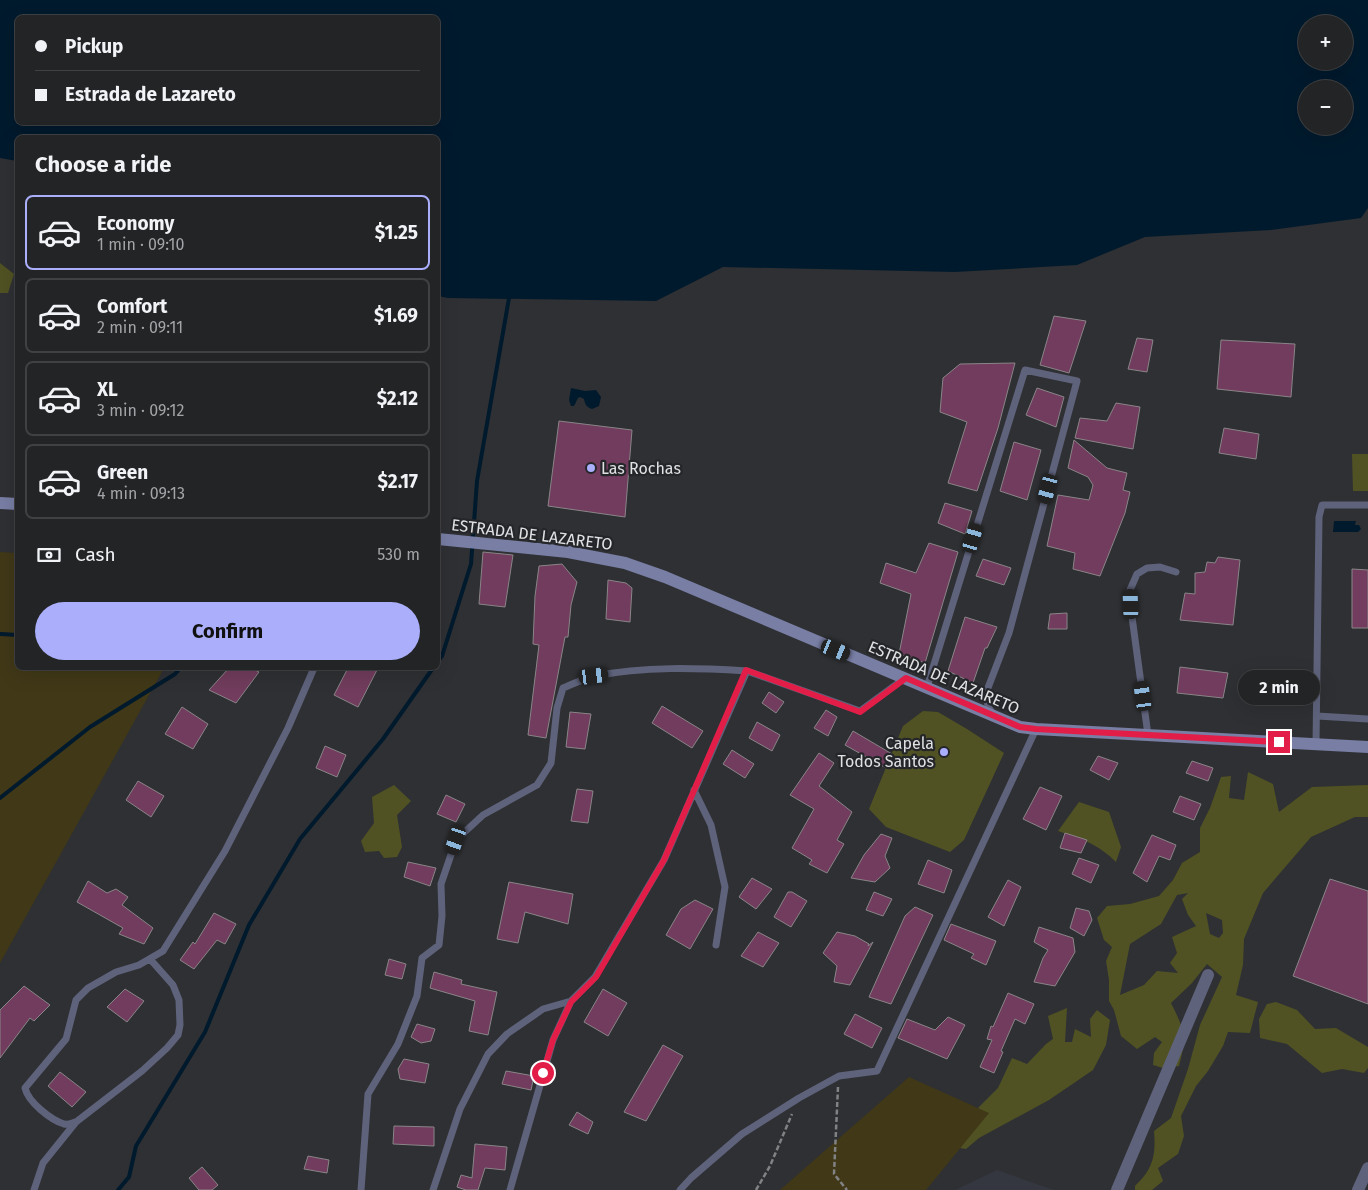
<!DOCTYPE html>
<meta charset="utf-8">
<style>
:root{--surface:#232426;--page:#2f3032;--text:#f1f3f6;--muted:#a3a4a7;--line:#404143;--accent:#abaffb}
body{margin:0;font-family:"Fira Sans",sans-serif;background:var(--page);color:var(--text);height:100vh;display:flex;flex-direction:column;font-size:19px;white-space:nowrap}
*{box-sizing:border-box;margin:0}
p{font-size:16px;color:var(--muted)}
.icon{flex:none;width:28px;height:28px;fill:none;stroke:currentColor;stroke-width:2;stroke-linecap:round;stroke-linejoin:round}
.map{position:relative;flex:1;overflow:hidden}
.side{position:absolute;left:15px;top:135px;width:425px;height:535px;display:flex;flex-direction:column;background:var(--surface);border-radius:8px;box-shadow:0 5px 20px #0002,0 0 0 1px var(--line)}
.side>*{flex:none}
.guide{position:absolute;left:15px;top:15px;width:425px;height:110px;border-radius:8px;box-shadow:0 5px 20px #0002,0 0 0 1px var(--line);display:grid;align-content:center;height:110px;padding:0 20px;background:var(--surface)}
.controls{position:absolute;left:1298px;top:15px;display:grid;gap:10px}
.controls a{display:grid;place-items:center;width:55px;height:55px;border-radius:50%;background:var(--surface);box-shadow:0 5px 20px #0002,0 0 0 1px var(--line);font-size:25px}
.end{position:absolute;width:22px;height:22px;margin:-11px;border:6px solid #e11d48;background:#fff;box-shadow:0 0 0 2px #fff}
.from{border-radius:50%}
.bubble{position:absolute;height:35px;border-radius:18px;background:var(--surface);box-shadow:0 5px 20px #0002,0 0 0 1px var(--line);font-size:16px;font-weight:700;line-height:35px;text-align:center}
.car{position:absolute;width:15px;height:30px;margin:-15px -8px;border-radius:6px;box-shadow:0 0 4px 1px #0007;background:linear-gradient(#222 24%,#8ab4d8 0 40%,#222 0 76%,#8ab4d8 0 86%,#222 0)}
.guide b{display:flex;align-items:center;gap:18px;height:48px;font-size:19px}
.guide b+b{border-top:1px solid var(--line)}
.guide i{width:12px;height:12px;background:var(--text)}
ul{padding:0;list-style:none}
li{display:flex;align-items:center;gap:15px;height:75px;margin:0 10px 8px;padding:0 10px;border:2px solid var(--line);border-radius:8px}
li div{flex:1}
li b{display:block;font-size:19px}
li em{font-style:normal;font-weight:700}
li.active{border-color:var(--accent)}
li>.icon{width:45px;height:45px;stroke-width:1.5}
h2{padding:0 20px;font-size:22px;line-height:60px}
.pay{display:flex;align-items:center;gap:12px;height:55px;padding:0 20px;font-size:19px}
.pay p{margin-inline-start:auto}
.action{display:flex;gap:10px;margin-top:auto;padding:10px 20px}
.action a{flex:1;height:58px;border-radius:30px;background:var(--accent);color:#111;font-size:20px;font-weight:700;line-height:58px;text-align:center}
.map>svg:first-child{display:block}
</style>
<div class="map">
<svg width="1368" height="1190" viewBox="0 0 1368 1190">
<rect width="100%" height="100%" fill="#2f3033"/>
<path fill="#343740" d="M997,1170L1054,1190H955Z"/>
<path fill="#505223" fill-rule="evenodd" d="M0,263L14,274L8,293H0Z
M1352,454H1368V491H1353Z
M923,711L938,712L967,729L1004,753L964,840L950,852L886,827L869,809L903,726Z
M1248,772L1273,784L1279,812L1312,787L1368,785V817H1355L1311,837L1263,893L1244,939L1243,965L1236,995L1258,1002L1250,1033L1228,1032L1223,1046L1208,1071L1196,1086L1181,1116L1184,1136L1178,1154L1158,1168L1163,1181L1152,1190H1135V1186C1153,1169 1156,1156 1154,1131L1171,1118L1188,1069L1200,1025L1222,977L1207,964L1192,983L1171,1003C1185,1031 1187,1036 1179,1066L1163,1068L1153,1065L1154,1053L1162,1042L1155,1037L1137,1049L1121,1036L1114,1010L1109,1001V980L1106,961L1112,947L1104,940L1097,918L1107,906L1130,904L1159,896L1173,880L1182,863L1200,852V828L1210,808L1221,777L1231,776L1229,798L1244,800ZM1188,893L1182,899L1188,915L1196,926L1172,937L1177,953L1170,963L1178,973L1157,971L1144,985L1120,995L1130,944L1161,924L1177,895ZM1206,913L1222,920L1223,933L1219,938L1210,934Z
M394,785L411,801L397,815L402,847L397,857L384,858L379,851L365,852L361,841L374,823L372,797Z
M1079,802L1109,812L1121,847L1116,862C1098,844 1082,839 1058,831Z
M1276,1002L1297,1010L1315,1029L1336,1028L1368,1047V1068L1364,1073L1342,1069L1322,1073L1287,1044L1260,1038L1259,1019L1267,1004Z
M1067,1008L1065,1042H1072L1075,1029L1091,1037L1090,1019L1097,1010L1110,1020L1106,1045L1093,1070L1049,1100L979,1138L966,1149L960,1148L955,1138L979,1107L998,1088L1012,1058L1027,1064L1046,1044L1053,1039L1048,1016Z"/>
<path fill="#403817" d="M0,552L17,553L18,668H164L0,963Z
M909,1077L989,1113L926,1190H780Z"/>
<path fill="#001a2d" fill-rule="evenodd" d="M0,0H1368V208L1361,218L1271,230L1145,237L1077,265L955,272L723,267L656,301L448,298L438,296V138H18L17,161L0,158ZM18,18H438V122H18ZM1306,24H1344V61H1306ZM1306,89H1344V126H1306Z
M571,388L585,391L596,390L601,397L599,406L592,409C586,407 585,404 584,399L580,397L578,398L574,406H571L569,400Z
M1334,521H1356L1355,525H1359L1361,529L1358,532H1333Z"/>
<g fill="none" stroke-linecap="round" stroke-linejoin="round">
<path stroke="#001a2d" stroke-width="4" d="M0,634L18,635
M438,661L442,656L471,564L477,481L509,298
M0,798L90,727L175,674L180,668
M118,1190L129,1177L136,1146L205,1032L249,925L300,839L383,739L433,668"/>
</g>
<path fill="#713c5d" stroke="#898588" d="M1054,316L1086,321L1069,373L1040,365Z
M1137,338L1153,340L1147,372L1128,369Z
M1221,340L1295,344L1291,397L1217,389Z
M1015,363L998,428L977,491L948,483L967,422L940,412L943,378L960,364Z
M1037,388L1064,397L1056,427L1026,415Z
M1116,403L1140,407L1133,449L1075,438L1080,418L1107,421Z
M559,421L632,430L625,517L548,506Z
M1224,428L1259,434L1256,459L1219,453Z
M1074,440L1107,468L1127,473L1123,490L1130,492L1125,513L1100,576L1073,569L1075,553L1047,546L1058,495L1089,500L1093,485L1088,477L1068,468Z
M1014,442L1041,450L1027,500L1000,491Z
M945,503L972,511L965,534L938,523Z
M929,543L958,552L925,663L899,654L911,594L880,583L886,563L916,573Z
M483,552L513,555L505,607L479,604Z
M1218,557L1240,560L1233,625L1180,620L1185,593L1195,594V573L1205,572L1207,562L1215,563Z
M983,559L1011,568L1004,585L976,576Z
M562,564L577,582L571,605L568,637H565L546,738L528,735L539,645L533,644L535,596L539,566Z
M1352,569L1368,570V628H1352Z
M608,580L626,583L632,588L630,622L606,619Z
M1067,613V629H1048L1050,614Z
M965,617L997,627L987,648H985L973,683L948,671Z
M1180,667L1228,673L1223,698L1177,693Z
M229,668H251L259,672L236,703L209,690Z
M348,668H378L358,707L334,695Z
M769,692L784,702L776,713L762,703Z
M662,706L703,731L692,748L652,723Z
M182,707L208,724L193,749L165,734Z
M826,710L837,717L828,736L814,728Z
M570,712L591,714L585,749L566,747Z
M757,722L780,735L772,751L749,738Z
M853,731L892,754L886,768L845,745Z
M325,746L346,755L337,777L316,768Z
M732,750L754,764L745,778L723,764Z
M819,753L834,763L819,786L852,812L837,840L844,844L827,873L809,864L812,860L792,848L814,809L790,795Z
M1098,756L1118,763L1109,780L1090,770Z
M1192,761L1213,768L1208,781L1186,773Z
M138,781L164,796L151,817L126,800Z
M1040,787L1062,796L1046,830L1023,819Z
M577,789L593,791L588,823L571,821Z
M446,795L465,804L456,822L437,814Z
M1180,796L1201,804L1194,820L1173,812Z
M1065,833L1087,840L1081,853L1060,848Z
M881,834L892,838L885,856L890,868L875,882L851,878L864,855Z
M1152,835L1176,845L1170,860L1159,856L1147,882L1133,873Z
M1079,858L1099,865L1091,883L1072,874Z
M928,860L952,870L944,893L918,884Z
M408,862L436,868L430,886L404,877Z
M752,878L772,889L756,909L739,897Z
M1330,879L1368,891V1004L1293,976Z
M1008,880L1021,887L1004,926L988,917Z
M88,881L107,893L116,889L128,897L122,905L153,928L144,944L119,934L123,928L77,902Z
M509,882L573,894L568,924L525,912L518,943L497,939Z
M788,892H792L807,901L791,927L774,917Z
M874,892L892,899L883,916L866,910Z
M695,900L713,909L690,949L666,935L681,909Z
M915,907L933,915L891,1004L869,997L905,916Z
M1076,908L1089,911L1092,920L1084,936L1070,928Z
M214,913L236,924L225,944L217,940L194,969L180,960L193,942L195,944Z
M951,924L996,941L986,965L971,958L974,954L944,940Z
M1039,927L1073,938L1075,952L1055,986L1034,982L1043,958L1048,950L1034,942Z
M758,932L779,943L763,967L741,956Z
M837,932L855,936L869,944L868,946L873,942L850,985L834,982L837,966L823,953Z
M389,959L406,964L402,979L385,975Z
M434,972L462,980L461,984L497,992L488,1035L469,1031L475,1001L430,988Z
M24,986L50,1005L34,1021L30,1018L0,1058V1010Z
M125,989L144,1001L127,1022L107,1007Z
M603,989L627,1003L608,1036L584,1022Z
M1008,993L1034,1004L1025,1024L1015,1019L1001,1051L1003,1052L994,1073L980,1067L992,1040L987,1039L991,1026L993,1027Z
M855,1014L882,1028L872,1048L844,1034Z
M948,1017L965,1025L947,1059L898,1038L907,1019L935,1030Z
M417,1024L435,1029L431,1041L421,1043L411,1037Z
M663,1045L683,1056L646,1121L624,1112Z
M404,1059L429,1064L425,1083L400,1079L398,1069Z
M506,1071L534,1076L531,1090L502,1084Z
M60,1072L86,1092L72,1107L48,1086Z
M577,1112L593,1122L588,1134L569,1125Z
M394,1126L434,1127V1146L393,1144Z
M475,1144L507,1147L505,1170L485,1168L478,1190H466L457,1187L461,1175L472,1178Z
M308,1156L329,1160L327,1173L304,1169Z
M202,1167L218,1185L212,1190H199L189,1178Z"/>
<g fill="none" stroke-linecap="round" stroke-linejoin="round">
<path stroke="#818284" stroke-width="2.5" stroke-dasharray="5 2.5" stroke-linecap="butt" d="M838,1087L834,1174L847,1190
M756,1190L770,1166L792,1114"/>
<path stroke="#5e627b" stroke-width="7" d="M927,687L1025,370L1077,381L1009,633L986,693L988,706L992,713
M1317,716L1368,719
M1148,735L1132,617L1130,590L1137,574L1147,568L1160,567L1176,572
M1316,744L1319,517L1322,505H1368
M694,790L711,825L725,887L716,945
M76,1122L142,1071L167,1048L178,1035L180,1025L179,1000L173,985L150,959
M34,1190L43,1163L76,1122C72,1123 68,1125 64,1124C51,1120 28,1102 25,1088L66,1039L76,1000L88,988L116,972L139,965L163,951L225,851L288,728L314,668
M361,1190L368,1094L398,1044L417,996L422,958L439,945L442,916L441,884L456,840L483,815L537,785L551,763L557,708L563,688C573,684 585,678 596,676C643,666 698,668 747,671
M433,1190L460,1109L488,1054L507,1034L543,1009L571,1001L595,977L664,860L747,671L860,711L905,678
M510,1190L553,1040L571,1001
M680,1190L691,1178L742,1134L799,1098L839,1076L877,1071L1036,729"/>
<path stroke="#5e627b" stroke-width="12" d="M1117,1190L1208,975
M1358,1190L1368,1168"/>
<path stroke="#787ea4" stroke-width="12" d="M0,503L18,504
M438,539L568,552L625,563L665,577L1020,727L1036,729L1368,747"/>
</g>
<g fill="none" stroke-linecap="round" stroke-linejoin="round">
<path stroke="#e11d48" stroke-width="6" d="M543,1073L553,1040L571,1002L596,977L664,860L746,670L860,712L906,678L1020,727L1036,729L1279,742"/>
</g>
<g fill="#abaffb" stroke="#252629" stroke-width="2">
<circle cx="591" cy="468" r="5"/>
<circle cx="944" cy="752" r="5"/>
</g>
<g text-anchor="middle" stroke-width="4.5" stroke-linejoin="round" paint-order="stroke">
<g font-size="16" fill="#e0e1e3" stroke="#252629" text-anchor="start">
<text x="601" y="474">Las Rochas</text>
<text x="934" y="749" text-anchor="end">Capela<tspan x="934" dy="18">Todos Santos</tspan></text>
</g>
<g font-size="16" fill="#e0e1e3" stroke="#252629">
<text transform="translate(532 534) rotate(7)" y="6">ESTRADA DE LAZARETO</text>
<text transform="translate(944 677) rotate(23)" y="6">ESTRADA DE LAZARETO</text>
</g>
</g>
</svg>
<div class="controls">
<a>+</a>
<a>−</a>
</div>
<i class="end from" style="left:543px;top:1073px"></i>
<i class="end" style="left:1279px;top:742px"></i>
<div class="bubble" style="left:1238px;top:670px;width:82px">2 min</div>
<i class="car" style="left:1048px;top:489px;rotate:195deg"></i>
<i class="car" style="left:973px;top:538px;rotate:17deg"></i>
<i class="car" style="left:1131px;top:604px;rotate:358deg"></i>
<i class="car" style="left:836px;top:650px;rotate:112deg"></i>
<i class="car" style="left:594px;top:676px;rotate:83deg"></i>
<i class="car" style="left:1143px;top:696px;rotate:352deg"></i>
<i class="car" style="left:456px;top:840px;rotate:199deg"></i>
<div class="guide">
<b><i class="from"></i>Pickup</b>
<b><i></i>Estrada de Lazareto</b>
</div>
<section class="side">
<h2>Choose a ride</h2>
<ul>
<li class="active"><svg class="icon" aria-label="car" viewBox="0 0 24 24"><path d="M5 17H2v-5l4-1 3-4h7l3 4 3 1v5h-3M9 17h6M6 11h13"/><circle cx="7" cy="17" r="2"/><circle cx="17" cy="17" r="2"/></svg><div><b>Economy</b><p>1 min · 09:10</p></div><em>$1.25</em></li>
<li><svg class="icon" aria-label="car" viewBox="0 0 24 24"><path d="M5 17H2v-5l4-1 3-4h7l3 4 3 1v5h-3M9 17h6M6 11h13"/><circle cx="7" cy="17" r="2"/><circle cx="17" cy="17" r="2"/></svg><div><b>Comfort</b><p>2 min · 09:11</p></div><em>$1.69</em></li>
<li><svg class="icon" aria-label="car" viewBox="0 0 24 24"><path d="M5 17H2v-5l4-1 3-4h7l3 4 3 1v5h-3M9 17h6M6 11h13"/><circle cx="7" cy="17" r="2"/><circle cx="17" cy="17" r="2"/></svg><div><b>XL</b><p>3 min · 09:12</p></div><em>$2.12</em></li>
<li><svg class="icon" aria-label="car" viewBox="0 0 24 24"><path d="M5 17H2v-5l4-1 3-4h7l3 4 3 1v5h-3M9 17h6M6 11h13"/><circle cx="7" cy="17" r="2"/><circle cx="17" cy="17" r="2"/></svg><div><b>Green</b><p>4 min · 09:13</p></div><em>$2.17</em></li>
</ul>
<div class="pay"><svg class="icon" aria-label="cash" viewBox="0 0 24 24"><path d="M3 7h18v10H3z"/><circle cx="12" cy="12" r="2"/></svg>Cash<p>530 m</p></div>
<div class="action"><a>Confirm</a></div>
</section>
</div>
